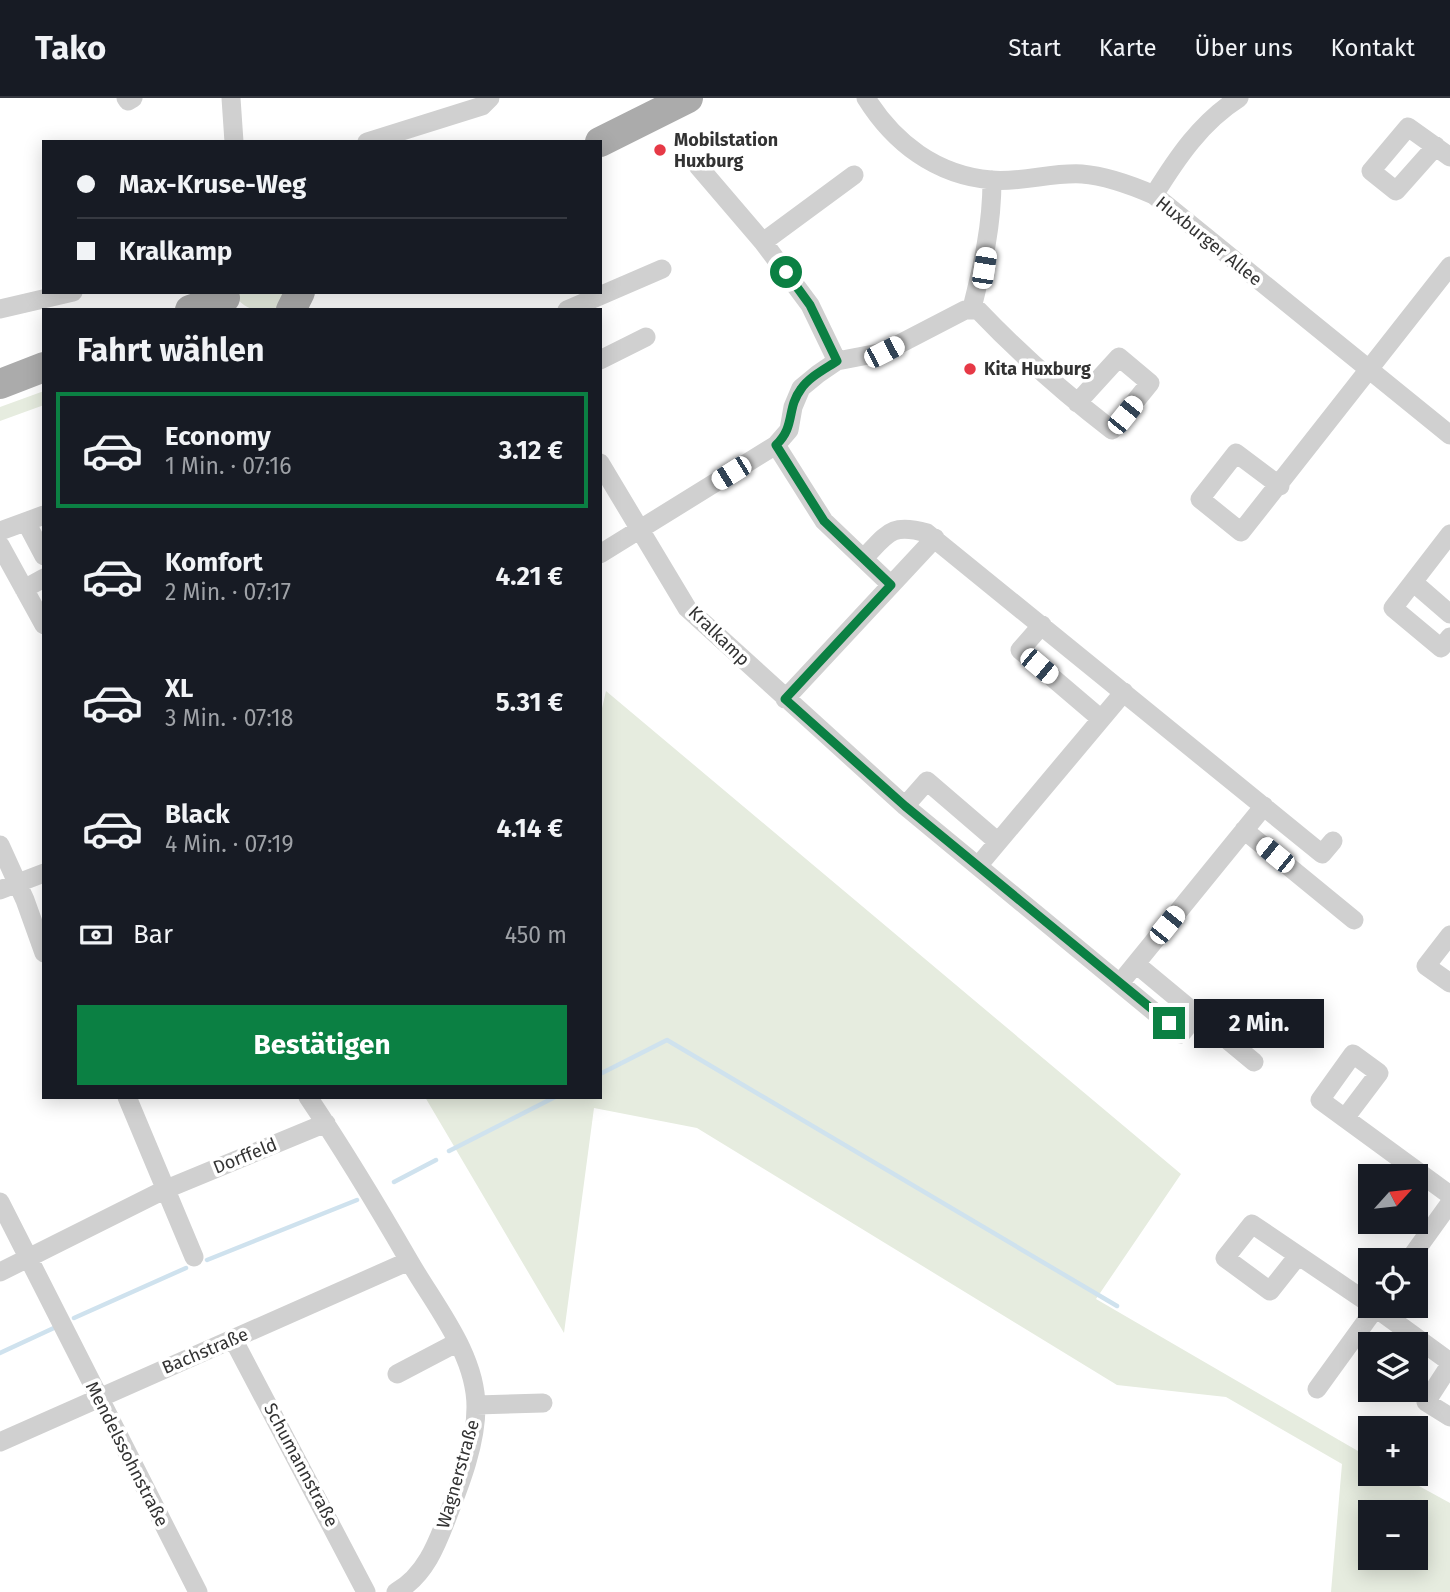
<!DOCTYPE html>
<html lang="de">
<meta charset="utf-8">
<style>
:root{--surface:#171b24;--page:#20242c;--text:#f1f3f6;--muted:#9ea1a6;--line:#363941;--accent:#0b8043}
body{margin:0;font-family:"Fira Sans",sans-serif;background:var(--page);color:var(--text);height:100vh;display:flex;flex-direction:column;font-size:26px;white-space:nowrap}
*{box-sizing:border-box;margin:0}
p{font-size:23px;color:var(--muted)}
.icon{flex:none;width:38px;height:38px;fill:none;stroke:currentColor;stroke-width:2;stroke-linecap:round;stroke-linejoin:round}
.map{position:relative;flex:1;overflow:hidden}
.sheet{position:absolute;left:42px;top:210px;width:560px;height:791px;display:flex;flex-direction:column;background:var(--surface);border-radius:0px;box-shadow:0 4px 18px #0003}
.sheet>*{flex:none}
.hud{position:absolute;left:42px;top:42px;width:560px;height:154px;border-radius:0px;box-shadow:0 4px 18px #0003;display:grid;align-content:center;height:154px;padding:0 35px;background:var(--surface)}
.needle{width:46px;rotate:63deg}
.tools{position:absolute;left:1358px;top:1066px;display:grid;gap:14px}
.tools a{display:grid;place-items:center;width:70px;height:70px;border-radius:0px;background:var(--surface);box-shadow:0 4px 18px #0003;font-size:35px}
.end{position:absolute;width:32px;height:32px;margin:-16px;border:9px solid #0b8043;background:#fff;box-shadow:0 0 0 4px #fff}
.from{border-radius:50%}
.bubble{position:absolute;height:49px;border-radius:0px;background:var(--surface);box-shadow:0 4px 18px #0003;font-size:23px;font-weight:700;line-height:49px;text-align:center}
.car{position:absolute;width:21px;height:42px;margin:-21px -10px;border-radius:9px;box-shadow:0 0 5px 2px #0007;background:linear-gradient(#fff 24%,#345 0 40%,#fff 0 76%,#345 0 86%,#fff 0)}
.hud b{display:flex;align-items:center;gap:24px;height:66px;font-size:26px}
.hud b+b{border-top:2px solid var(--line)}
.hud i{width:18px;height:18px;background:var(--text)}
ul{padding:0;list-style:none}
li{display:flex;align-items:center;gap:21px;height:116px;margin:0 14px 10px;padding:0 21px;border:4px solid transparent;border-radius:0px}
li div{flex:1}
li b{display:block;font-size:26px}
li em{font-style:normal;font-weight:700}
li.active{border-color:var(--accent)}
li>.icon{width:63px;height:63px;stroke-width:1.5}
h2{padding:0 35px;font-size:32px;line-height:84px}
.pay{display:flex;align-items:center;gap:18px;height:77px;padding:0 35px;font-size:26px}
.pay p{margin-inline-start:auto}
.cta{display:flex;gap:14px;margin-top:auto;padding:14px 35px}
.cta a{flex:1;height:80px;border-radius:0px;background:var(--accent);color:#fff;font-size:28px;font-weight:700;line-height:80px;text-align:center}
header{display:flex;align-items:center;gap:42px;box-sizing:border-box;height:98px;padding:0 35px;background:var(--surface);border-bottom:2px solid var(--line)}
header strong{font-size:33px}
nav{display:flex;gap:38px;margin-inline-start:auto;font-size:24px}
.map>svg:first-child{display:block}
</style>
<header>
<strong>Tako</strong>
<nav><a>Start</a><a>Karte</a><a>Über uns</a><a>Kontakt</a></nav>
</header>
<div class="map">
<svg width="1450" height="1494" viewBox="0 0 1450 1494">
<rect width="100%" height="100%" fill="#fff"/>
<path fill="#e6ecdf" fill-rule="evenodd" d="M234,194H291L276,212C257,212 243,214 234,194Z
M44,293V307L0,323V309Z
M606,593L1181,1076L1096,1201L1370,1360V1376H1397L1450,1405V1494H1331L1342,1366L1226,1299L1117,1287L697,1030L594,1010L564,1235L425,999H600V619ZM1370,1414H1416V1460H1370Z"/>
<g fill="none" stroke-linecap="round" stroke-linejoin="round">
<path stroke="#cfe2ee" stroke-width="4.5" d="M600,976L667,942L1117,1208
M449,1053L555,999
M394,1084L436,1062
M207,1162L357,1102
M74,1220L186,1170
M0,1255L56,1229"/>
<path stroke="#d0d0d0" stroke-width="19" d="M126,0L128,3L133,0
M231,0L234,44
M866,0C894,45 936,77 991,82C1021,85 1052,74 1082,76C1107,78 1131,87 1154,97L1450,337
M367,44L482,8L490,0
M1436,48L1396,93L1371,73L1408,29L1450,59
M698,68L763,144L810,207L837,263
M1154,97C1177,60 1201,24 1239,0
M763,144L854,77
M972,210C983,166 992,128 992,82
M0,211L73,194
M567,212L662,171
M600,262L646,239
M776,347L824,423L891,487
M600,365L687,510L905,708L1181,936L1197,916
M1280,388L1236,355L1200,401L1241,434L1450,168
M26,424L44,458
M0,433L44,417
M1450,436L1393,510L1441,550L1450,539
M0,447L44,527
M600,456L776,347L789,332L793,309L801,290L818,276L837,263L884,254L965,212H978C1020,256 1064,295 1112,332L1150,285L1119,259L1077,305
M864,460C888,435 891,425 927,435L1322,756L1333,743
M1413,484L1450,516
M24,491L44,480
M1042,527L1020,552L1101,621
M785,601L935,440
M905,708L927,683L998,744
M1244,732L1354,822
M0,747L25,802L44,855
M978,768L1124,594
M0,792L44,775
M1450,837L1426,868L1450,885
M1136,866L1254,964
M1120,885L1264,708
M127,999L194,1159
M308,999C345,1054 378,1109 411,1166C436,1209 476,1257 476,1309C476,1345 461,1384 448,1417C437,1446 425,1478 396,1494
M1345,1020L1379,975L1353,956L1320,1002L1450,1097
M0,1104L198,1494
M1297,1159L1270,1193L1225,1160L1252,1126L1370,1206
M1409,1162L1450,1105
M0,1174L164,1092L326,1025
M1373,1208L1450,1264
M233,1241L366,1494
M1450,1267L1426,1304L1450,1319
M397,1276L458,1244
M1317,1291L1377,1208
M476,1307L543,1305
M0,1344L409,1163"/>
<path stroke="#ababab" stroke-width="30" d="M600,44L688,0
M190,212L225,200
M291,212L300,194
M0,286L44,269"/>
</g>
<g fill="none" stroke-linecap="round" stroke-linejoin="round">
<path stroke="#0b8043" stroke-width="9" d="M786,174L810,207L837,263C825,271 809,279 801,291C786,311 796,328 776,347L824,423L891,487L785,601L905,708L1169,925"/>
</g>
<g fill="#e63946" stroke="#fff" stroke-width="2.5">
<circle cx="660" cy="52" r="7"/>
<circle cx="970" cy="271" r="7"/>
</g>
<g text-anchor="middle" stroke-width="7" stroke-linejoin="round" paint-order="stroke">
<g font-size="18" font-weight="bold" fill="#333" stroke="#fff" text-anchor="start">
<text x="674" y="48">Mobilstation<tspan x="674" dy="21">Huxburg</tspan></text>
<text x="984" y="277">Kita Huxburg</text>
</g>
<g font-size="18" fill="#333" stroke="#fff">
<text transform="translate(1209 143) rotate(39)" y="6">Huxburger Allee</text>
<text transform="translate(719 538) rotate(44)" y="6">Kralkamp</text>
<text transform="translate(245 1058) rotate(-22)" y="6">Dorffeld</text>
<text transform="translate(205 1253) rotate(-23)" y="6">Bachstraße</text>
<text transform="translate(127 1356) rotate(63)" y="6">Mendelssohnstraße</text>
<text transform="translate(301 1367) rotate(62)" y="6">Schumannstraße</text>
<text transform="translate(458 1376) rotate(-74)" y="6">Wagnerstraße</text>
</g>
</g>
</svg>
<div class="tools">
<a><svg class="needle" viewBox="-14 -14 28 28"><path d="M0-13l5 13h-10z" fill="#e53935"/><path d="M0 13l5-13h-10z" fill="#9ea1a6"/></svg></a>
<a><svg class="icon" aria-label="locate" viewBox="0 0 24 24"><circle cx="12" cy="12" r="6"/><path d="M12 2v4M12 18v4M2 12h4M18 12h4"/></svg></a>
<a><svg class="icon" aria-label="layers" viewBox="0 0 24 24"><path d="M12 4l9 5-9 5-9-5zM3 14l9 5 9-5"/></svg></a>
<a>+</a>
<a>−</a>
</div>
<i class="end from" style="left:786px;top:174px"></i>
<i class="end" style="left:1169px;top:925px"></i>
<div class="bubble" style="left:1194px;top:901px;width:130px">2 Min.</div>
<i class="car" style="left:984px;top:170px;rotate:9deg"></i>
<i class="car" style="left:884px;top:254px;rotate:63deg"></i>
<i class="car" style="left:1125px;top:317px;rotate:39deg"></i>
<i class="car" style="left:731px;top:375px;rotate:238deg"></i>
<i class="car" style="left:1039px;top:568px;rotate:130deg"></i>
<i class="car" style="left:1275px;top:757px;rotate:309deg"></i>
<i class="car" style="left:1167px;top:827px;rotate:39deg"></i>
<div class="hud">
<b><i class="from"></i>Max-Kruse-Weg</b>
<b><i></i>Kralkamp</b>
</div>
<section class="sheet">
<h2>Fahrt wählen</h2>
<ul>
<li class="active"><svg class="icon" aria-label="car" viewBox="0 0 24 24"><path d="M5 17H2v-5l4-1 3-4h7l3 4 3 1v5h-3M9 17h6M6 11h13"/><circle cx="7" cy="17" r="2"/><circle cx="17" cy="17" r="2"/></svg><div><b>Economy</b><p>1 Min. · 07:16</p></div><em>3.12 €</em></li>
<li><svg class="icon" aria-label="car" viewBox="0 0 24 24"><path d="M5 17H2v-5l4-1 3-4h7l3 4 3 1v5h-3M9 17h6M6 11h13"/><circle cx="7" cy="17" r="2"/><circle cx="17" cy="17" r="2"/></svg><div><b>Komfort</b><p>2 Min. · 07:17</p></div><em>4.21 €</em></li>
<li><svg class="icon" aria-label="car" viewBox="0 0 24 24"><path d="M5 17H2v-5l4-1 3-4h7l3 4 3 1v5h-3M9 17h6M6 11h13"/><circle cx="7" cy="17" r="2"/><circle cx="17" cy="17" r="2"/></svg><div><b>XL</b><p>3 Min. · 07:18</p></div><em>5.31 €</em></li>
<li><svg class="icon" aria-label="car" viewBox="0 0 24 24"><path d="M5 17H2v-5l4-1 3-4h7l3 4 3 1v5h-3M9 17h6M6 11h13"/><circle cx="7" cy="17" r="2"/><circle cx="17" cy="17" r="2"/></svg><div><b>Black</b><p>4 Min. · 07:19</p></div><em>4.14 €</em></li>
</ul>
<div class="pay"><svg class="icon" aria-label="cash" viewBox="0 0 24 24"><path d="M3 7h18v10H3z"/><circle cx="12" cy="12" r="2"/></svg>Bar<p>450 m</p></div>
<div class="cta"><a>Bestätigen</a></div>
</section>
</div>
